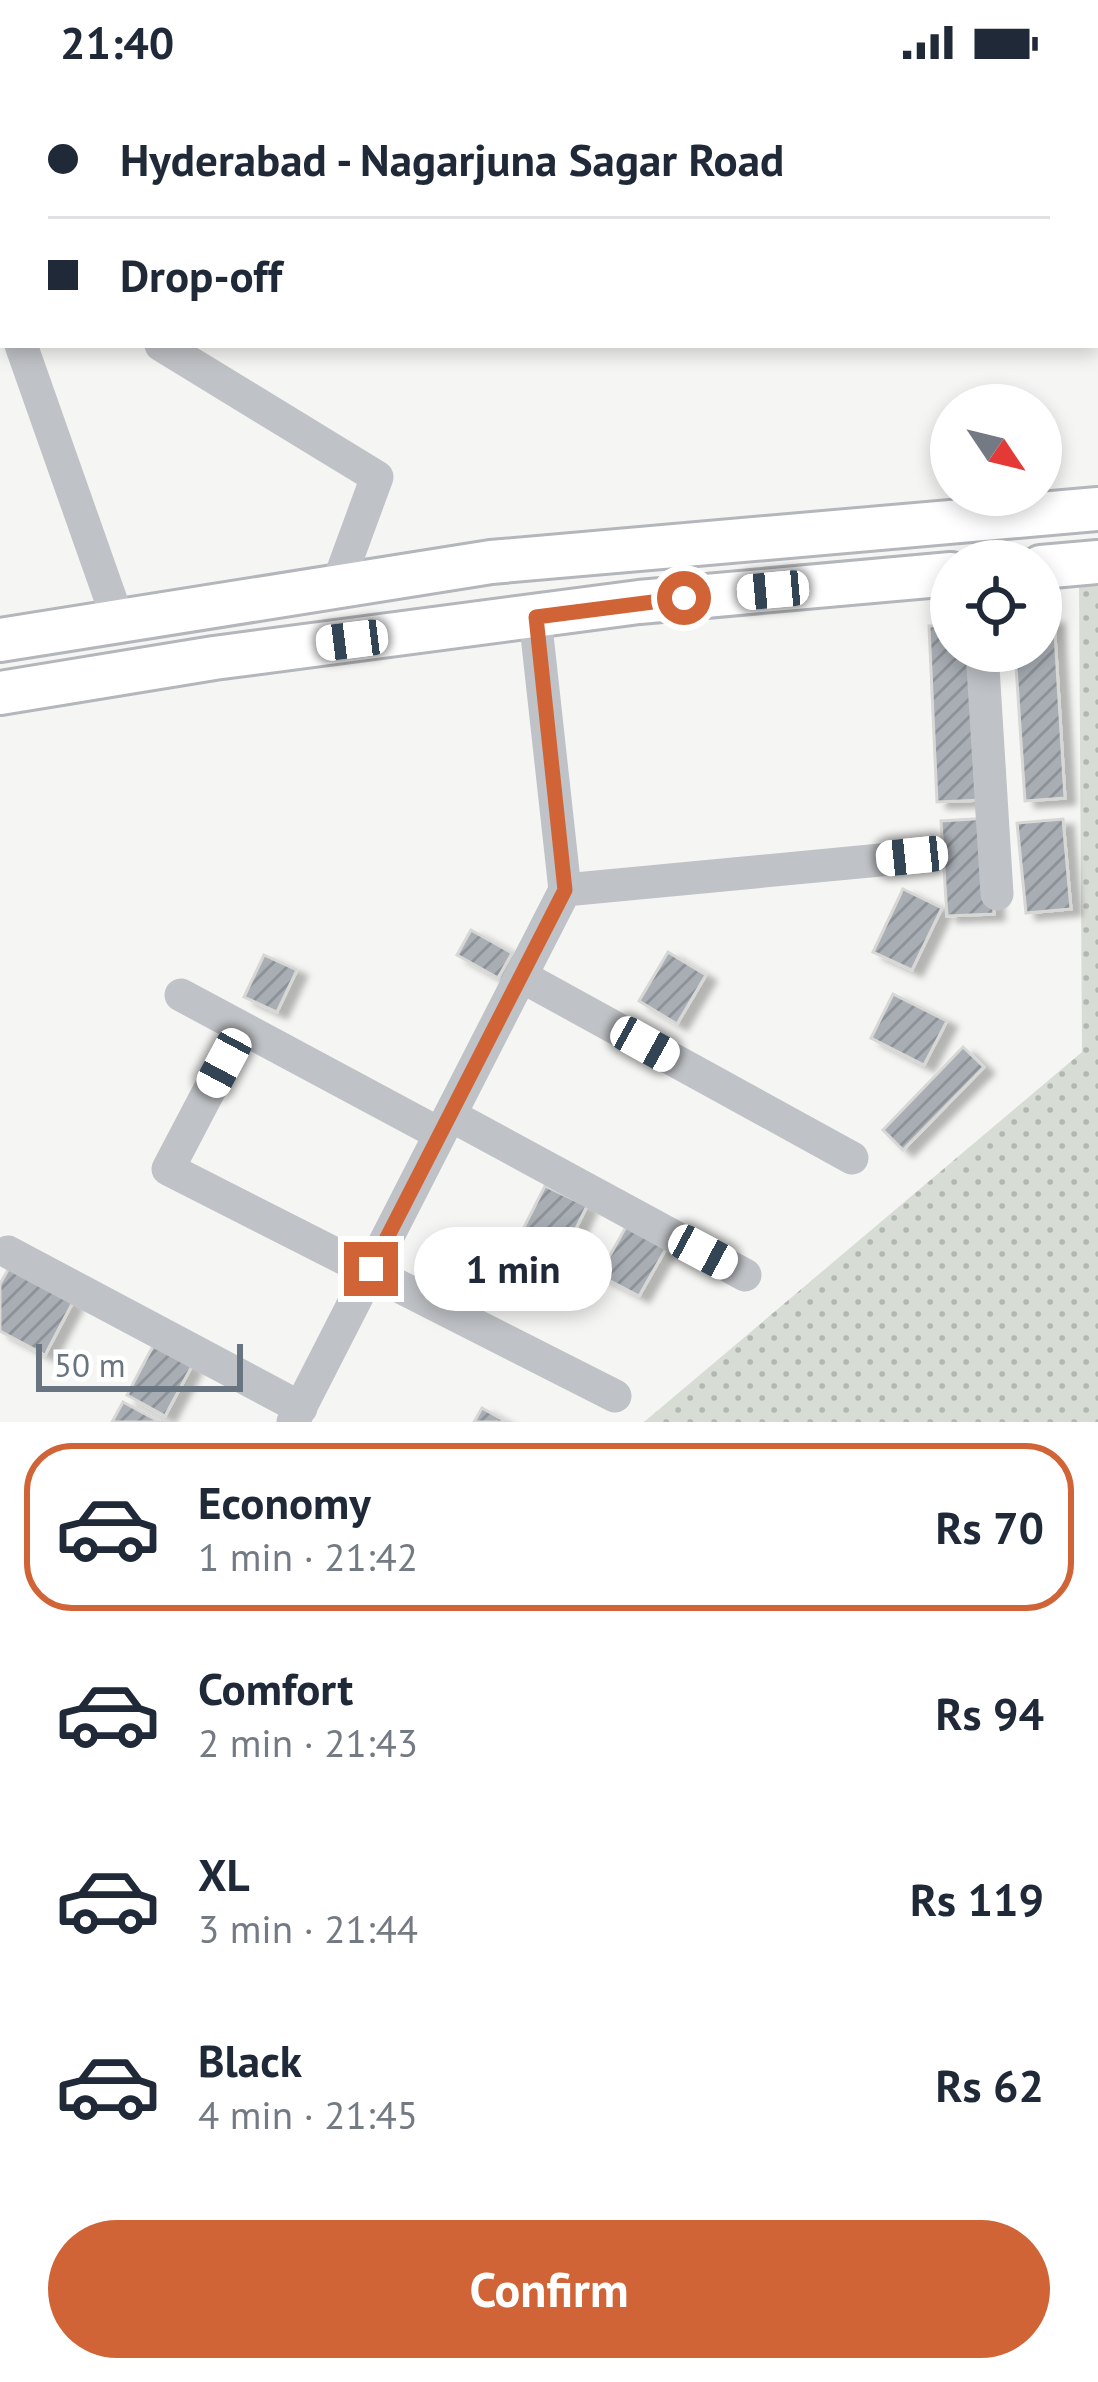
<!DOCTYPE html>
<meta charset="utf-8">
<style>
:root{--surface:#fff;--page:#f6f6f7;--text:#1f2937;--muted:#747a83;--line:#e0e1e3;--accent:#d16437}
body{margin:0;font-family:"PT Sans",sans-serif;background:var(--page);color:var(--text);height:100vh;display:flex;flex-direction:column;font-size:45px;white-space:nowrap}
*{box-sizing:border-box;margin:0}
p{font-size:39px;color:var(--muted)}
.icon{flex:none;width:66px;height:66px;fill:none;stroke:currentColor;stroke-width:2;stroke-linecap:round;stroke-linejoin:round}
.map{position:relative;height:1338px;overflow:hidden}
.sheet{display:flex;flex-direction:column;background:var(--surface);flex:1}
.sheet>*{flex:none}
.hud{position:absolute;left:0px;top:0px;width:1098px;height:264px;box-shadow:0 6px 18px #0003;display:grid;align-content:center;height:264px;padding:0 48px;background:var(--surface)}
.needle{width:78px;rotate:125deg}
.tools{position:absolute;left:930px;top:300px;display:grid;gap:24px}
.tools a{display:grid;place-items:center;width:132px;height:132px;border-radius:50%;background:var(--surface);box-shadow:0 6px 18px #0003;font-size:60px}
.scale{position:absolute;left:36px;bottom:30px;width:207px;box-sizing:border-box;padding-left:12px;border:6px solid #687480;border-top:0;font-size:33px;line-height:42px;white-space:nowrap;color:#687480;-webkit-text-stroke:9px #fff;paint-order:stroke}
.end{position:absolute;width:54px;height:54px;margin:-27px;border:15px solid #d16437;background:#fff;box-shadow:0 0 0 6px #fff}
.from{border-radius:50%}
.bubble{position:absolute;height:84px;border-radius:42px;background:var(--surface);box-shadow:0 6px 18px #0003;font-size:39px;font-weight:600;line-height:84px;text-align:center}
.car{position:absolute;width:36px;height:72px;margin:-36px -18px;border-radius:15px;box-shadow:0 0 9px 3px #0007;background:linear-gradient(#fff 24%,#345 0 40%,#fff 0 76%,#345 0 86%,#fff 0)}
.hud b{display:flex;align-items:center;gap:42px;height:114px;font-size:45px}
.hud b+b{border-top:3px solid var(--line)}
.hud i{width:30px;height:30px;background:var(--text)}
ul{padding:21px 0 0;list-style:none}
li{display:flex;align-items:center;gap:36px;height:168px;margin:0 24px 18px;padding:0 24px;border:6px solid transparent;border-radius:48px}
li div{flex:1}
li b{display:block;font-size:45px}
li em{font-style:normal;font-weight:600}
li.active{border-color:var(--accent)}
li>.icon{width:108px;height:108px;stroke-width:1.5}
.cta{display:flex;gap:24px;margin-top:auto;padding:24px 48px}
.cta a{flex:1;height:138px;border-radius:72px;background:var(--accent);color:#fff;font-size:48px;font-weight:600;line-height:138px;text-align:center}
.status{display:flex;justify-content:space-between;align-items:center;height:84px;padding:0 60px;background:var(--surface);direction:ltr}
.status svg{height:33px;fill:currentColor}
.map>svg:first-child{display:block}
</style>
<div class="status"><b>21:40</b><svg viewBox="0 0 49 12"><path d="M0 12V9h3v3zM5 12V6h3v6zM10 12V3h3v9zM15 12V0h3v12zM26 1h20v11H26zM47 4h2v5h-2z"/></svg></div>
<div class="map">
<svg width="1098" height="1338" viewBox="0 0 1098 1338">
<defs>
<pattern id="grass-dots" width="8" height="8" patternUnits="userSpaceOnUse" patternTransform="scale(3)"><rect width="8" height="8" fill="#d7dcd4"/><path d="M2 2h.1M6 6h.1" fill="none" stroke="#b2b7b1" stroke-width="1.8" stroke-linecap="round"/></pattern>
<pattern id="building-hatch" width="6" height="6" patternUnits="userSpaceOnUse" patternTransform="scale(3)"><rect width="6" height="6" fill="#a8aeb4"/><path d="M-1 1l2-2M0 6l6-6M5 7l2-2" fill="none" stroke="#8d9298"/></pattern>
<filter id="shadow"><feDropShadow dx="10" dy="6" stdDeviation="3" flood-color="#0004"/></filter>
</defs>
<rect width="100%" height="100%" fill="#f5f6f3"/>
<path fill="url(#grass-dots)" d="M1098,500V1338H644L1082,968L1079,502Z"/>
<path fill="url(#building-hatch)" stroke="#d7d7d5" stroke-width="3" filter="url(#shadow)" d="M1041,534H1054L1065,714L1025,717L1015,567H1041Z
M951,541V567H978L984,716L937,718L929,542Z
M989,734L994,830L947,832L941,737Z
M1063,735L1071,825L1026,829L1017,739Z
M903,805L942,824L912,886L873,868Z
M471,846L512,869L498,894L457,871Z
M668,868L706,891L677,940L639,917Z
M264,871L297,886L277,928L244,913Z
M893,910L947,937L924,981L871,954Z
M963,963L984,983L903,1066L883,1046Z
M545,1102L587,1122L561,1175L518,1155Z
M627,1141L667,1163L639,1212L599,1191Z
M9,1184L73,1218L45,1271L0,1247V1200Z
M153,1262L192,1282L165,1332L127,1311Z
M123,1318L160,1338H112Z
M482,1324L507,1338H474Z"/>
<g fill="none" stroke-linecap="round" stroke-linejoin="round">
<g stroke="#b3b6ba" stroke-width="48">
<path id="major" d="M1041,483L1098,478
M0,556L491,478L1098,425
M0,609L214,574L639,518L951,490"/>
</g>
<path stroke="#bfc2c6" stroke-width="33" d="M0,163L3,165
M0,192L3,202
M21,261L118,536
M161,261L377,393L337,502
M982,567L997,810
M565,806L912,773
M521,892L852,1074
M181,911L440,1050
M242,944L168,1085L615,1312
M450,1031L745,1191
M8,1168L301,1324
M293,1338L565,806L535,533"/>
<use href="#major" stroke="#fff" stroke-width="42"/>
</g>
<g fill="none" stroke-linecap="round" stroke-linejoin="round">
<path stroke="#d16437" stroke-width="15" d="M371,1185L565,806L536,533L684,514"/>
</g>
</svg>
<div class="tools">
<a><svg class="needle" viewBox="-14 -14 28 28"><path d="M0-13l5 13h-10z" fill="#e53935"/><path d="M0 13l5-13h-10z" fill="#747a83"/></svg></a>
<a><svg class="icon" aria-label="locate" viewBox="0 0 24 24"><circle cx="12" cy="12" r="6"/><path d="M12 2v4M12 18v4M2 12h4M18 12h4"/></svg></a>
</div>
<div class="scale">50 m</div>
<i class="end from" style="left:684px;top:514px"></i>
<i class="end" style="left:371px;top:1185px"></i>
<div class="bubble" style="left:414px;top:1143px;width:198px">1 min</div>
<i class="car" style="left:773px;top:506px;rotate:265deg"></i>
<i class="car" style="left:352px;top:556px;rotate:263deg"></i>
<i class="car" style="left:912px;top:772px;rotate:264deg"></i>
<i class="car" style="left:645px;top:960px;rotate:119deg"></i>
<i class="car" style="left:224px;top:979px;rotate:208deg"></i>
<i class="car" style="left:703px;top:1168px;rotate:118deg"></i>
<div class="hud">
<b><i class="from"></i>Hyderabad - Nagarjuna Sagar Road</b>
<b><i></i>Drop-off</b>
</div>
</div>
<section class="sheet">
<ul>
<li class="active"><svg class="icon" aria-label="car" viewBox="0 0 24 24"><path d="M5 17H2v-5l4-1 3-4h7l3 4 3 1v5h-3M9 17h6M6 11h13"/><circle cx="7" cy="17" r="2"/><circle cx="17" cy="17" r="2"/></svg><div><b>Economy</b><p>1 min · 21:42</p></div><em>Rs 70</em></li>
<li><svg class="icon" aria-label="car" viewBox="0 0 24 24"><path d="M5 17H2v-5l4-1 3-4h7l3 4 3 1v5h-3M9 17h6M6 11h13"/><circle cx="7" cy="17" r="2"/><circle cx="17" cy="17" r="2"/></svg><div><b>Comfort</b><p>2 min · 21:43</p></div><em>Rs 94</em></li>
<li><svg class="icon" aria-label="car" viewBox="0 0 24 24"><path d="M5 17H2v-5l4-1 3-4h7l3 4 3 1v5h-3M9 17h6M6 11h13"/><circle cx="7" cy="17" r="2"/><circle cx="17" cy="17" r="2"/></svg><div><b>XL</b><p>3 min · 21:44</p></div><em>Rs 119</em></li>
<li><svg class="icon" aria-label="car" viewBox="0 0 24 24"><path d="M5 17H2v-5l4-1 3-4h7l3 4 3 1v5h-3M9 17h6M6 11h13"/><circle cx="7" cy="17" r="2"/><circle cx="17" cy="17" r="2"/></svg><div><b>Black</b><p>4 min · 21:45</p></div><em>Rs 62</em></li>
</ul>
<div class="cta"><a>Confirm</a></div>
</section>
